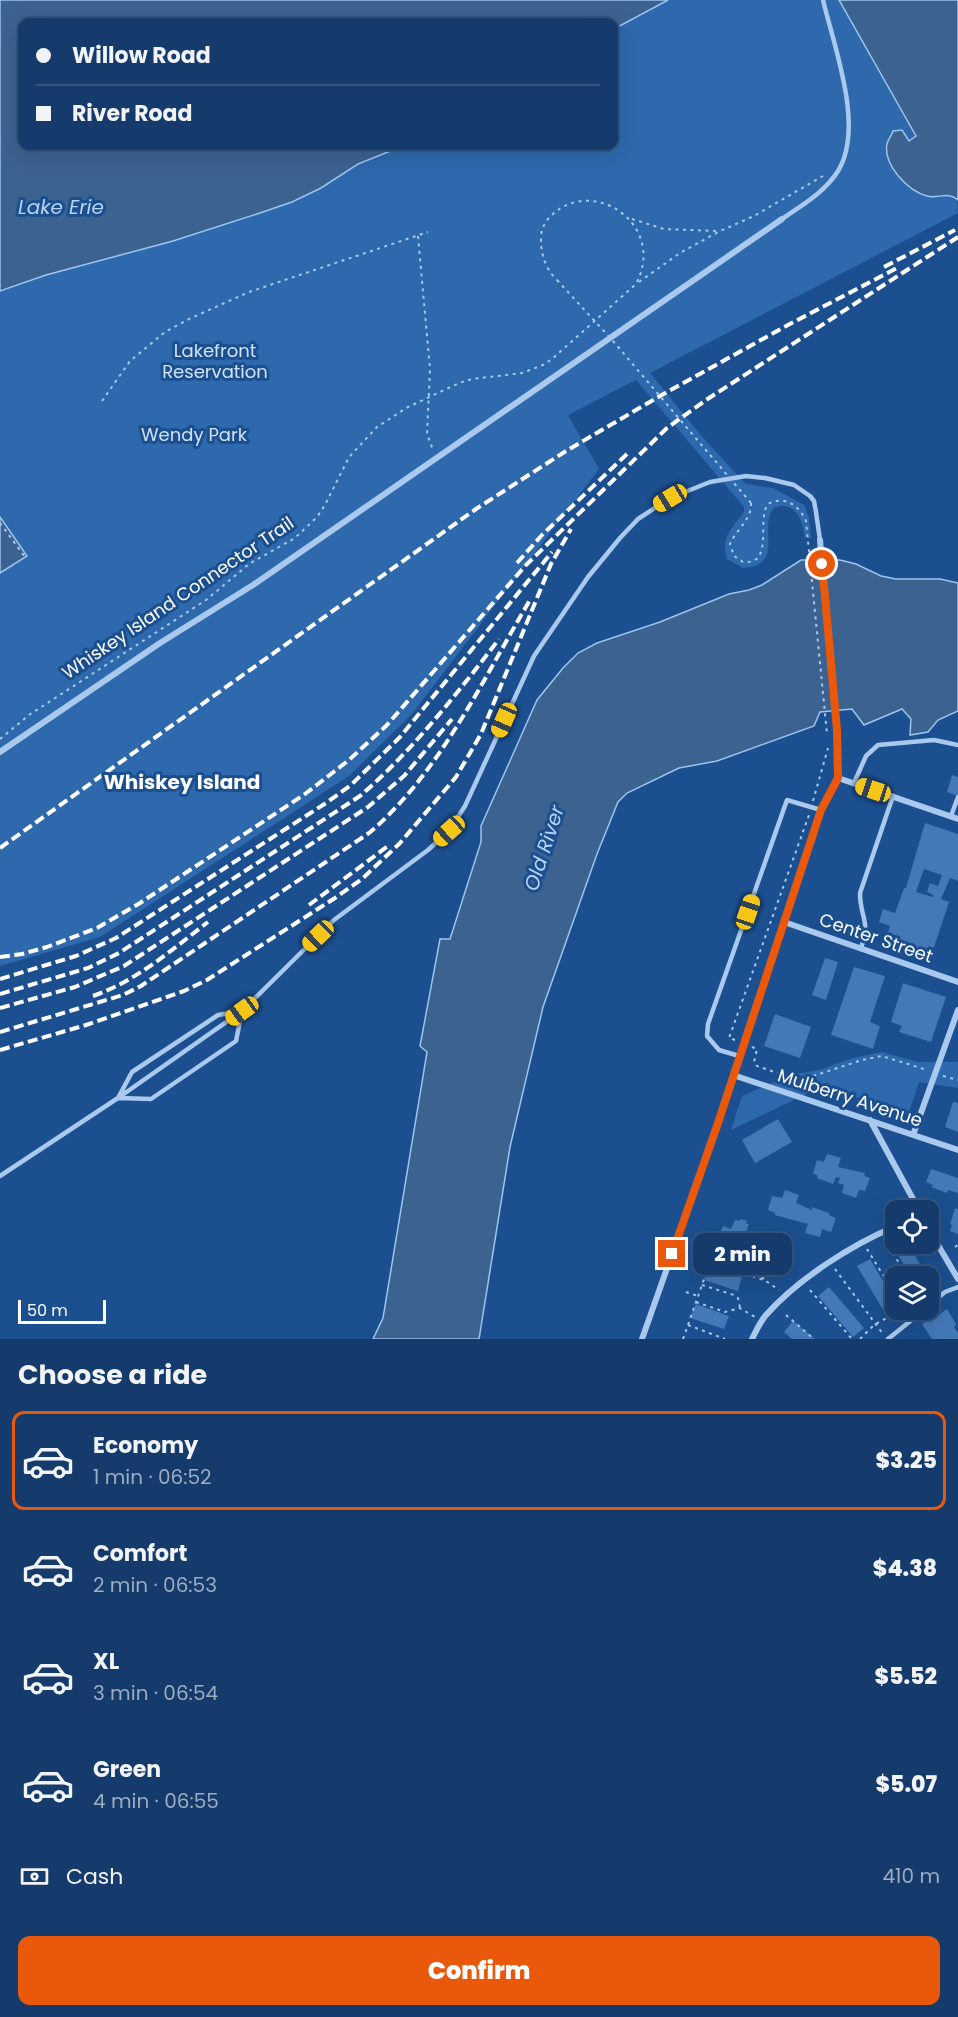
<!DOCTYPE html>
<meta charset="utf-8">
<style>
:root{--surface:#143b6b;--page:#214673;--text:#f1f3f6;--muted:#9dadc1;--line:#33557e;--accent:#ea580c}
body{margin:0;font-family:Poppins,sans-serif;background:var(--page);color:var(--text);height:100vh;display:flex;flex-direction:column;font-size:22px;white-space:nowrap}
*{box-sizing:border-box;margin:0}
p{font-size:20px;color:var(--muted)}
.icon{flex:none;width:33px;height:33px;fill:none;stroke:currentColor;stroke-width:2;stroke-linecap:round;stroke-linejoin:round}
.map{position:relative;height:1339px;overflow:hidden}
.side{display:flex;flex-direction:column;background:var(--surface);flex:1}
.side>*{flex:none}
.banner{position:absolute;left:18px;top:18px;width:600px;height:132px;border-radius:12px;box-shadow:0 6px 24px #0002,0 0 0 2px var(--line);display:grid;align-content:center;height:132px;padding:0 18px;background:var(--surface)}
.buttons{position:absolute;left:885px;top:1200px;display:grid;gap:12px}
.buttons a{display:grid;place-items:center;width:54px;height:54px;border-radius:12px;background:var(--surface);box-shadow:0 6px 24px #0002,0 0 0 2px var(--line);font-size:30px}
.scale{position:absolute;left:18px;bottom:15px;width:88px;box-sizing:border-box;padding-left:6px;border:3px solid #fff;border-top:0;font-size:16px;line-height:21px;white-space:nowrap;color:#fff;-webkit-text-stroke:4px #1b4f8f;paint-order:stroke}
.end{position:absolute;width:27px;height:27px;margin:-14px;border:8px solid #ea580c;background:#fff;box-shadow:0 0 0 3px #fff}
.from{border-radius:50%}
.bubble{position:absolute;height:42px;border-radius:12px;background:var(--surface);box-shadow:0 6px 24px #0002,0 0 0 2px var(--line);font-size:20px;font-weight:800;line-height:42px;text-align:center}
.car{position:absolute;width:18px;height:36px;margin:-18px -9px;border-radius:8px;box-shadow:0 0 4px 2px #0007;background:linear-gradient(#f5c518 24%,#345 0 40%,#f5c518 0 76%,#345 0 86%,#f5c518 0)}
.banner b{display:flex;align-items:center;gap:21px;height:57px;font-size:22px}
.banner b+b{border-top:2px solid var(--line)}
.banner i{width:15px;height:15px;background:var(--text)}
ul{padding:0;list-style:none}
li{display:flex;align-items:center;gap:18px;height:99px;margin:0 12px 9px;padding:0 6px;border:3px solid transparent;border-radius:12px}
li div{flex:1}
li b{display:block;font-size:22px}
li em{font-style:normal;font-weight:800}
li.selected{border-color:var(--accent)}
li>.icon{width:54px;height:54px;stroke-width:1.5}
h2{padding:0 18px;font-size:27px;line-height:72px}
.pay{display:flex;align-items:center;gap:15px;height:66px;padding:0 18px;font-size:22px}
.pay p{margin-inline-start:auto}
.button{display:flex;gap:12px;margin-top:auto;padding:12px 18px}
.button a{flex:1;height:69px;border-radius:12px;background:var(--accent);color:#fff;font-size:24px;font-weight:800;line-height:69px;text-align:center}
.map>svg:first-child{display:block}
</style>
<div class="map">
<svg width="958" height="1339" viewBox="0 0 958 1339">
<rect width="100%" height="100%" fill="#1b4f8f"/>
<path fill="#2e69ad" d="M212,0H839L916,136L909,141L887,145C891,167 903,192 929,196C939,198 945,194 957,197L958,213L650,373L704,439L746,484L773,488L804,505L809,518L811,538H805C803,525 799,506 782,506C777,506 773,508 771,512C761,534 783,565 743,568L727,559C720,538 732,528 744,512V507L636,380L568,415L599,469L412,714L349,776L100,937L0,966V138L22,146H614V22Z
M882,1052L918,1062H958V1088L919,1082L908,1115L823,1086L731,1130L742,1096L790,1075L819,1070L853,1058Z"/>
<path fill="#3c6290" stroke="#9cc4f0" stroke-width="1.5" d="M0,0H668L614,29V22H22V146H403L358,164L321,188L292,202L257,214L173,241L46,275L0,291Z
M839,0H958V200C948,191 938,199 927,196C908,191 883,165 887,144C888,139 892,135 893,131L902,130L909,141L916,136Z
M0,517L27,556L0,573Z
M801,560H840L856,564L881,576L896,579H940L958,583V711L938,720L928,732L910,735L911,719L902,709L864,725L852,709L820,712L814,726L717,761L679,768L627,793L618,802L597,854L543,1007L510,1147L479,1339H373L383,1318L427,1052L420,1046L440,939H450L481,842V826L537,700L563,668L578,653L597,643L660,622L729,594L749,590L762,585Z"/>
<path fill="#4478b7" fill-rule="evenodd" d="M952,775L958,777V796L947,792Z
M925,823L958,834V881L950,878L941,899L949,902L932,953L886,939L890,926L879,922L883,909L895,913L904,888H906ZM924,869L942,875L938,886L930,883L927,892L933,895V897L916,892Z
M825,958L838,962L826,1000L812,995Z
M854,967L885,976L870,1022L880,1026L873,1049L831,1035Z
M903,983L946,997L931,1042L899,1032L902,1026L891,1022Z
M775,1014L811,1027L800,1058L764,1046Z
M953,1102L958,1103V1132L945,1127Z
M778,1119L792,1142L755,1163L742,1140Z
M827,1154L841,1158L838,1167L865,1173L864,1176L870,1178L865,1191L859,1190L856,1198L842,1193L844,1185L838,1183L840,1178L836,1177L833,1184L817,1178L818,1176L813,1173L817,1160L824,1162Z
M931,1169L958,1178V1193L948,1190L947,1193L931,1187L933,1185L926,1182Z
M785,1190L799,1195L796,1203L812,1210V1207L829,1213V1215L836,1218L831,1232L822,1229L820,1237L805,1233L808,1224L775,1215V1213L768,1210L772,1196L782,1198Z
M955,1208L958,1209V1234L950,1231L952,1225L950,1224Z
M741,1219L747,1221L746,1224H749L746,1233L779,1242L778,1244L786,1248L781,1261L772,1258L769,1267L755,1263L759,1253L724,1244L725,1242L718,1239L723,1226L731,1229L735,1220L740,1221Z
M898,1244H908L927,1276H911L893,1247Z
M870,1259L896,1303V1306L885,1313L857,1266Z
M710,1264L716,1266L715,1268L719,1269V1267L733,1272L735,1275L736,1273L742,1275L738,1291L704,1280Z
M829,1287L864,1328L853,1337L818,1296Z
M696,1304L729,1316L724,1329L690,1318Z
M947,1309L956,1324L954,1327L958,1333V1339H932L922,1324L929,1320L930,1322Z
M793,1321L815,1339H792L784,1332Z"/>
<g fill="none" stroke-linecap="round" stroke-linejoin="round">
<path stroke="#a9c9ee" stroke-width="2" stroke-dasharray="3 4.5" stroke-linecap="butt" d="M632,219L664,229L717,231
M418,236L430,369L427,434L433,450
M639,282L680,253L720,231L754,216L823,176
M102,401L130,361L165,332L189,319L249,292L428,232
M751,503C752,519 736,530 730,544L734,556L743,562C775,565 756,520 768,504C784,495 799,505 806,521L827,734
M0,523L25,557
M0,739L29,715L206,600L249,564L295,538L317,517L325,505L349,457L377,427L388,420L406,408L459,383L472,379L522,373L543,365L552,359L636,284C667,226 595,176 553,214C546,220 541,228 541,238C541,255 545,268 557,280
M813,801L828,748
M735,1040L729,1038L809,815
M752,1047L757,1049L754,1062L757,1066L795,1079H804L862,1060L882,1056L927,1070
M943,1076L958,1080
M885,1240L907,1276
M955,1247L958,1245
M715,1248L732,1253
M867,1249L896,1296
M711,1258L733,1253L764,1279
M710,1261L766,1281L779,1290
M835,1269L883,1334
M702,1285L734,1295L738,1298L740,1308
M810,1290L852,1339
M686,1292L698,1296
M696,1302L725,1312L740,1308L755,1317
M786,1315L814,1339
M688,1325L725,1339
M683,1339L716,1245V1240L704,1236
M860,1339L874,1325L901,1310"/>
<path stroke="#a9c9ee" stroke-width="4.5" d="M782,219C802,205 825,192 838,171C865,127 834,47 823,0
M854,783L866,756L878,745L934,740L958,745
M951,816L958,797
M861,948C871,920 860,918 860,893L893,796
M242,1011L236,1041L151,1099L118,1098L132,1072L218,1015Z
M739,1056L719,1050L707,1036L708,1024L787,800L821,810
M0,1176L118,1098L242,1011L334,920L428,850L449,831L465,806L534,656L588,577L620,538L638,519L670,498L710,482L746,476L765,478L794,485L810,496L814,501L816,512L820,540
M928,1306L945,1292L958,1287
M888,1339L924,1310"/>
<path stroke="#a9c9ee" stroke-width="6" d="M0,752L160,643L253,585L782,219
M838,778L958,819
M784,922L958,982
M733,1075L958,1150
M870,1120L919,1210
M913,1135L958,1010
M928,1228L958,1279
M642,1339L717,1127L821,810L838,778L837,730L820,540
M752,1339C756,1331 760,1322 766,1315C798,1279 851,1245 896,1226"/>
<path stroke="#fff" stroke-width="4" stroke-dasharray="10 4.5" stroke-linecap="butt" d="M884,267L955,230
M517,563L542,535L628,453
M0,848L476,509L566,451L660,396L788,325L897,268
M309,905L388,846
M0,957L22,954L47,947L97,928L140,903L305,794L349,760L387,725L526,565L667,428L706,400L958,237
M0,979L76,956L116,938L326,803L351,785L400,737L552,552
M0,994L88,968L119,953L360,796C412,751 457,694 499,639
M93,996C138,980 170,951 208,922
M0,1008L75,987L124,966L368,807L404,776L452,719
M0,1032L123,995L141,986L369,833C440,773 483,679 530,600
M0,1050L86,1025L184,991L207,980L335,898L362,879L400,843L456,777L481,734L551,564L571,529"/>
<path stroke="#a9c9ee" stroke-width="2" stroke-dasharray="3 4.5" stroke-linecap="butt" d="M557,280L613,341L751,503"/>
</g>
<g fill="none" stroke-linecap="round" stroke-linejoin="round">
<path stroke="#ea580c" stroke-width="8" d="M672,1254L717,1126L821,810L838,778L837,730L822,564"/>
</g>
<g text-anchor="middle" stroke-width="6" stroke-linejoin="round" paint-order="stroke">
<g font-size="18" fill="#cfe3fa" stroke="#1b4f8f">
<text x="215" y="357">Lakefront<tspan x="215" dy="21">Reservation</tspan></text>
<text x="194" y="441">Wendy Park</text>
</g>
<g font-size="18" fill="#fff" stroke="#1b4f8f">
<text transform="translate(178 598) rotate(-34)" y="6">Whiskey Island Connector Trail</text>
<text transform="translate(876 938) rotate(19)" y="6">Center Street</text>
<text transform="translate(850 1098) rotate(18)" y="6">Mulberry Avenue</text>
</g>
<g font-size="20" font-style="italic" fill="#b5d3f5" stroke="#1b4f8f">
<text x="61" y="214">Lake Erie</text>
<text transform="translate(544 848) rotate(-72)" y="7">Old River</text>
</g>
<g font-size="20" font-weight="bold" fill="#fff" stroke="#1b4f8f">
<text x="182" y="789">Whiskey Island</text>
</g>
</g>
</svg>
<div class="buttons">
<a><svg class="icon" aria-label="locate" viewBox="0 0 24 24"><circle cx="12" cy="12" r="6"/><path d="M12 2v4M12 18v4M2 12h4M18 12h4"/></svg></a>
<a><svg class="icon" aria-label="layers" viewBox="0 0 24 24"><path d="M12 4l9 5-9 5-9-5zM3 14l9 5 9-5"/></svg></a>
</div>
<div class="scale">50 m</div>
<i class="end from" style="left:822px;top:564px"></i>
<i class="end" style="left:672px;top:1254px"></i>
<div class="bubble" style="left:693px;top:1233px;width:99px">2 min</div>
<i class="car" style="left:670px;top:498px;rotate:239deg"></i>
<i class="car" style="left:504px;top:720px;rotate:204deg"></i>
<i class="car" style="left:873px;top:790px;rotate:288deg"></i>
<i class="car" style="left:449px;top:831px;rotate:228deg"></i>
<i class="car" style="left:748px;top:912px;rotate:19deg"></i>
<i class="car" style="left:318px;top:936px;rotate:226deg"></i>
<i class="car" style="left:242px;top:1011px;rotate:234deg"></i>
<div class="banner">
<b><i class="from"></i>Willow Road</b>
<b><i></i>River Road</b>
</div>
</div>
<section class="side">
<h2>Choose a ride</h2>
<ul>
<li class="selected"><svg class="icon" aria-label="car" viewBox="0 0 24 24"><path d="M5 17H2v-5l4-1 3-4h7l3 4 3 1v5h-3M9 17h6M6 11h13"/><circle cx="7" cy="17" r="2"/><circle cx="17" cy="17" r="2"/></svg><div><b>Economy</b><p>1 min · 06:52</p></div><em>$3.25</em></li>
<li><svg class="icon" aria-label="car" viewBox="0 0 24 24"><path d="M5 17H2v-5l4-1 3-4h7l3 4 3 1v5h-3M9 17h6M6 11h13"/><circle cx="7" cy="17" r="2"/><circle cx="17" cy="17" r="2"/></svg><div><b>Comfort</b><p>2 min · 06:53</p></div><em>$4.38</em></li>
<li><svg class="icon" aria-label="car" viewBox="0 0 24 24"><path d="M5 17H2v-5l4-1 3-4h7l3 4 3 1v5h-3M9 17h6M6 11h13"/><circle cx="7" cy="17" r="2"/><circle cx="17" cy="17" r="2"/></svg><div><b>XL</b><p>3 min · 06:54</p></div><em>$5.52</em></li>
<li><svg class="icon" aria-label="car" viewBox="0 0 24 24"><path d="M5 17H2v-5l4-1 3-4h7l3 4 3 1v5h-3M9 17h6M6 11h13"/><circle cx="7" cy="17" r="2"/><circle cx="17" cy="17" r="2"/></svg><div><b>Green</b><p>4 min · 06:55</p></div><em>$5.07</em></li>
</ul>
<div class="pay"><svg class="icon" aria-label="cash" viewBox="0 0 24 24"><path d="M3 7h18v10H3z"/><circle cx="12" cy="12" r="2"/></svg>Cash<p>410 m</p></div>
<div class="button"><a>Confirm</a></div>
</section>
